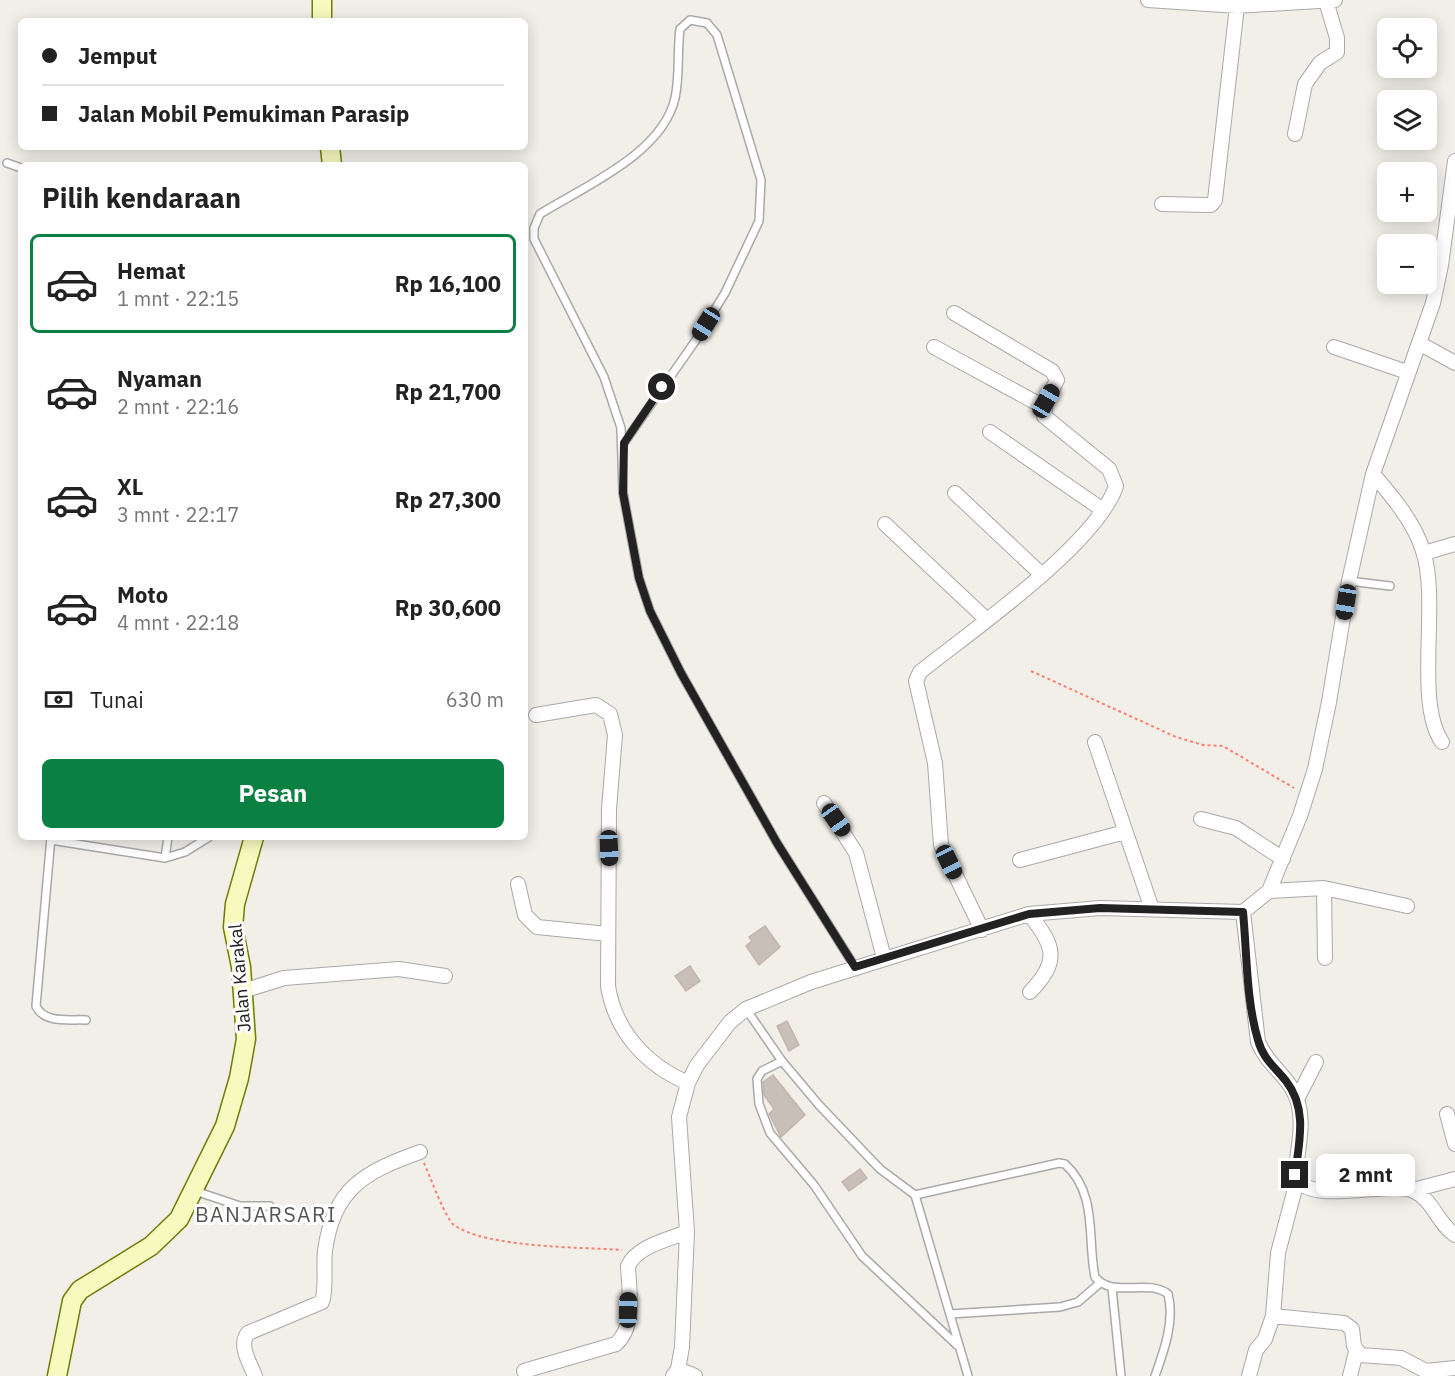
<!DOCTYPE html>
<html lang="id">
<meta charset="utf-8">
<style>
:root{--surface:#fff;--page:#f6f6f6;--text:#222;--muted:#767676;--line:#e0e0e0;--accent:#0b8043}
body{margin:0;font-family:"IBM Plex Sans",sans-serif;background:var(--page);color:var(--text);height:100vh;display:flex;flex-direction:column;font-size:22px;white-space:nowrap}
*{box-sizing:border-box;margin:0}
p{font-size:20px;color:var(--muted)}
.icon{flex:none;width:33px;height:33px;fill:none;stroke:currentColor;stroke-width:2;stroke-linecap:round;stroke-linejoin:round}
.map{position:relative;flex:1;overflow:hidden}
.sheet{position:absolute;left:18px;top:162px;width:510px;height:678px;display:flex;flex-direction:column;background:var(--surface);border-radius:9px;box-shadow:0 3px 15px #0003}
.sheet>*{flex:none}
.banner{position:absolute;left:18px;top:18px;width:510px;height:132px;border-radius:9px;box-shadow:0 3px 15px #0003;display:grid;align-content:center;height:132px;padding:0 24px;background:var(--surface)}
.tools{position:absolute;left:1377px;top:18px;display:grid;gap:12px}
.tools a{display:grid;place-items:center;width:60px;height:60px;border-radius:9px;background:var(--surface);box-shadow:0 3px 15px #0003;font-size:30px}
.end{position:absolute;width:27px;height:27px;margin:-14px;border:8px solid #222;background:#fff;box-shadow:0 0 0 3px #fff}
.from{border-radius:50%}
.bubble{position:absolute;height:42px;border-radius:9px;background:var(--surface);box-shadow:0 3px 15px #0003;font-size:20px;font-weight:700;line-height:42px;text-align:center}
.car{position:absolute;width:18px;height:36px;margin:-18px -9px;border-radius:8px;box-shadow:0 0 4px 2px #0007;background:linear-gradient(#222 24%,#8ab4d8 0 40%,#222 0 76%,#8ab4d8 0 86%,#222 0)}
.banner b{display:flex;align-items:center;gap:21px;height:57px;font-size:22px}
.banner b+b{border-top:2px solid var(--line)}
.banner i{width:15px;height:15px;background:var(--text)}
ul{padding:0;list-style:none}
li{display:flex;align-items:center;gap:18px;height:99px;margin:0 12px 9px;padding:0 12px;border:3px solid transparent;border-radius:9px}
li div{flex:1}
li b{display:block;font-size:22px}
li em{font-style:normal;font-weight:700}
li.current{border-color:var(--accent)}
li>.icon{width:54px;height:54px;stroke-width:1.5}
h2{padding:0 24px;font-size:27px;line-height:72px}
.pay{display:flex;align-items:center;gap:15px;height:66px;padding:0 24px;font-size:22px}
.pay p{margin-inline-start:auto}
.action{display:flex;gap:12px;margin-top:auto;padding:12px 24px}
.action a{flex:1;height:69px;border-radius:9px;background:var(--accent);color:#fff;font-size:24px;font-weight:700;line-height:69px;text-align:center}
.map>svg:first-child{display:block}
</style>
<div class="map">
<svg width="1455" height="1376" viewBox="0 0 1455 1376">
<rect width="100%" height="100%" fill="#f2efe9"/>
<path fill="#c7bfb8" stroke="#c4b6ab" stroke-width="1.5" d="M765,926L780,947L759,965L746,946L752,941L749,937Z
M690,966L700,981L686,991L675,976Z
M787,1021L799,1045L789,1051L777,1026Z
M773,1075L805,1115L781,1137L769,1114L774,1109L764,1095L763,1082Z
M860,1169L867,1178L849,1191L842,1182Z"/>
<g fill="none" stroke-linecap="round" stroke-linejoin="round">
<g stroke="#a9a9a9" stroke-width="10">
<path id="service" d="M7,163L21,168
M624,443L696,340L725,293L759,221L761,180L717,35L707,23L690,20L680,29C677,51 680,76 675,98C663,153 585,186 540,214L534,228V239L604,377L621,428L623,493L639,578L650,611L681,673L777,843L855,967
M1349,581L1390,586
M51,837L36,1006C44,1024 70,1019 86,1020
M51,840L165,858L185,852L209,837
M165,858L168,837
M746,1009L782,1061L819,1105L880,1169L915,1195L968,1376
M782,1061L762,1071L757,1079L759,1104L770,1133L814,1185L862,1256L958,1346
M195,1191L240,1206H270
M915,1195L1059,1163L1065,1164C1098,1194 1087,1239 1095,1277C1113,1299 1147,1278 1168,1294C1175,1321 1164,1351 1155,1376
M1112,1288L1121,1376
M950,1314L1060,1307L1078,1302L1100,1283"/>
</g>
<g stroke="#a9a9a9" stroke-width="16">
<path id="minor" d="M1148,0L1237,6L1335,0
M1295,134L1305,84L1320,63L1337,52V38L1326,1
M1162,204L1206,205H1211L1215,200L1237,6
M954,313L1052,371L1057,380L1046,401L1044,416L1109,469L1116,486C1097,544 970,632 920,672L916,681L935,763L941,845L982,930
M1419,343L1455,363
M934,347L1044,407
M1334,347L1407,372
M990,432L1103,510
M1373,474C1391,495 1415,523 1423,551C1440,602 1414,701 1442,742
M955,493L1041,574
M885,524L986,619
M1424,553L1455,544
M536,715L596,705L610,714L615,735L609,809L608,986C615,1031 646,1065 688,1083
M1095,742L1152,909
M824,803L856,853L884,958
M1201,819L1236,828L1283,859
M1020,860L1125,832
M518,884L525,915L537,927L608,934
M1324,888L1325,958
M1269,891L1324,888L1407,906
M1243,912L1258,1042C1267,1063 1280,1070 1291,1087C1308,1113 1298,1146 1295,1175C1307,1208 1390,1179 1414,1191C1433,1200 1438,1224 1455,1235
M1029,914C1055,946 1060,961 1030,992
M243,991L284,978L399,969L445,976
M1297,1099L1316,1062
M1447,1114L1455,1144
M1413,1190L1455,1179
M1273,1316L1344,1323L1352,1329L1354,1346L1360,1355L1401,1358L1426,1371L1455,1368
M678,1369L695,1376
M524,1371L616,1344C636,1326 629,1291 628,1266C637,1246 667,1240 687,1232
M255,1376C250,1363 238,1345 248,1333L322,1302C327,1286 323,1268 325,1251C333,1189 364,1172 420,1152
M673,1376L678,1369L682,1347L687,1232L679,1117L688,1083L697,1065L730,1022L746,1009L811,982L1029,914L1100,908L1243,912L1269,891L1300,816L1315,769L1329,702L1349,581L1373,474L1433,303L1441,265L1455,161
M1249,1376L1256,1350L1265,1339L1273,1316L1278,1253L1297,1181
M1350,1376L1356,1352"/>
</g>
<g stroke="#707d05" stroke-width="21">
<path id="secondary" d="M322,21V0
M330,147L332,165
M57,1376L72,1301L80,1290L151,1246L179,1219L225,1126L239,1078L246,1039L241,967L233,927L235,904L254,837"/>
</g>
<path stroke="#fa8072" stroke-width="2" stroke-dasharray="3 3" stroke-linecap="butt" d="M1031,671L1176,737L1203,745L1223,746L1294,788
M424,1163C430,1176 445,1218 454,1225C486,1248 581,1247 622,1250"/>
<use href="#service" stroke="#fff" stroke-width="7"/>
<use href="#minor" stroke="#fff" stroke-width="14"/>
<use href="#secondary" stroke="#f7fabf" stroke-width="18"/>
</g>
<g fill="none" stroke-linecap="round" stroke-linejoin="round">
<path stroke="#222" stroke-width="8" d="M662,387L624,443L623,493L639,578L650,611L681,673L777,843L855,967L1029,914L1100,908L1243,912C1247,953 1246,1000 1258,1040C1263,1059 1275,1067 1286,1081C1308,1109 1299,1143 1295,1175"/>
</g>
<g text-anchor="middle" stroke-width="6" stroke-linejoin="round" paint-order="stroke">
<g font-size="18" fill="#222" stroke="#fff">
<text transform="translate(240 978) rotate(-95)" y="6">Jalan Karakal</text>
</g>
<g font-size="21" letter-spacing="1.5" fill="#555" stroke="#fff">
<text x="266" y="1222">BANJARSARI</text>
</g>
</g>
</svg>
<div class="tools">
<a><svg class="icon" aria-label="locate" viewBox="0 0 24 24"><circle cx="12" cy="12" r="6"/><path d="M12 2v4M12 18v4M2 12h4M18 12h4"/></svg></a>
<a><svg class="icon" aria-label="layers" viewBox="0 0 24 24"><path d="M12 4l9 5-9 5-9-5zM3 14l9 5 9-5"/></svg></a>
<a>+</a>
<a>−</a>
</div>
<i class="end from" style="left:662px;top:387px"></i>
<i class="end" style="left:1295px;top:1175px"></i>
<div class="bubble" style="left:1316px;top:1154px;width:99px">2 mnt</div>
<i class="car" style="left:706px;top:324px;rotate:212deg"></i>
<i class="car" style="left:1046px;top:401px;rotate:30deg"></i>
<i class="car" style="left:1346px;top:602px;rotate:189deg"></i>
<i class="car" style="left:836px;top:820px;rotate:145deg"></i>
<i class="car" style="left:609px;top:848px;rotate:178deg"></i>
<i class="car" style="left:949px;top:862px;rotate:154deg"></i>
<i class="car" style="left:628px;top:1310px;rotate:1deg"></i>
<div class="banner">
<b><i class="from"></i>Jemput</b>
<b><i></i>Jalan Mobil Pemukiman Parasip</b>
</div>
<section class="sheet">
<h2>Pilih kendaraan</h2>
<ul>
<li class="current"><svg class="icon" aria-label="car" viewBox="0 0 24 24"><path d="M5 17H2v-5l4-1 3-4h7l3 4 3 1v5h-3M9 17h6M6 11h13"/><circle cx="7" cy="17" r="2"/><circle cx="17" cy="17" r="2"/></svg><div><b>Hemat</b><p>1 mnt · 22:15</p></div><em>Rp 16,100</em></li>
<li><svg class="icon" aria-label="car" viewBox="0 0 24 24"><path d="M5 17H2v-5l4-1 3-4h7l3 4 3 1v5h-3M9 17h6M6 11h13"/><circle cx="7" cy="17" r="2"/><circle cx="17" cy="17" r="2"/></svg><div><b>Nyaman</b><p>2 mnt · 22:16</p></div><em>Rp 21,700</em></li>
<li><svg class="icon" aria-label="car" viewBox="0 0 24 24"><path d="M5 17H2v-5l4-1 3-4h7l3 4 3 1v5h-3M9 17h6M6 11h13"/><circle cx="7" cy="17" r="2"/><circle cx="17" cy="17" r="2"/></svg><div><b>XL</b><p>3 mnt · 22:17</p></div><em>Rp 27,300</em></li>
<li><svg class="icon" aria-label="car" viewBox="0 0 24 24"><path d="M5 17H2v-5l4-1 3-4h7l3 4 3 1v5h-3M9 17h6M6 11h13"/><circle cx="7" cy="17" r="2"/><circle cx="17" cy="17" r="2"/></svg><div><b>Moto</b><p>4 mnt · 22:18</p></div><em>Rp 30,600</em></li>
</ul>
<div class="pay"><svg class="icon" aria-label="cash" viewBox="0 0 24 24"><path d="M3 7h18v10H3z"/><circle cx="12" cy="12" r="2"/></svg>Tunai<p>630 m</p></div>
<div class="action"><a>Pesan</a></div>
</section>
</div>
